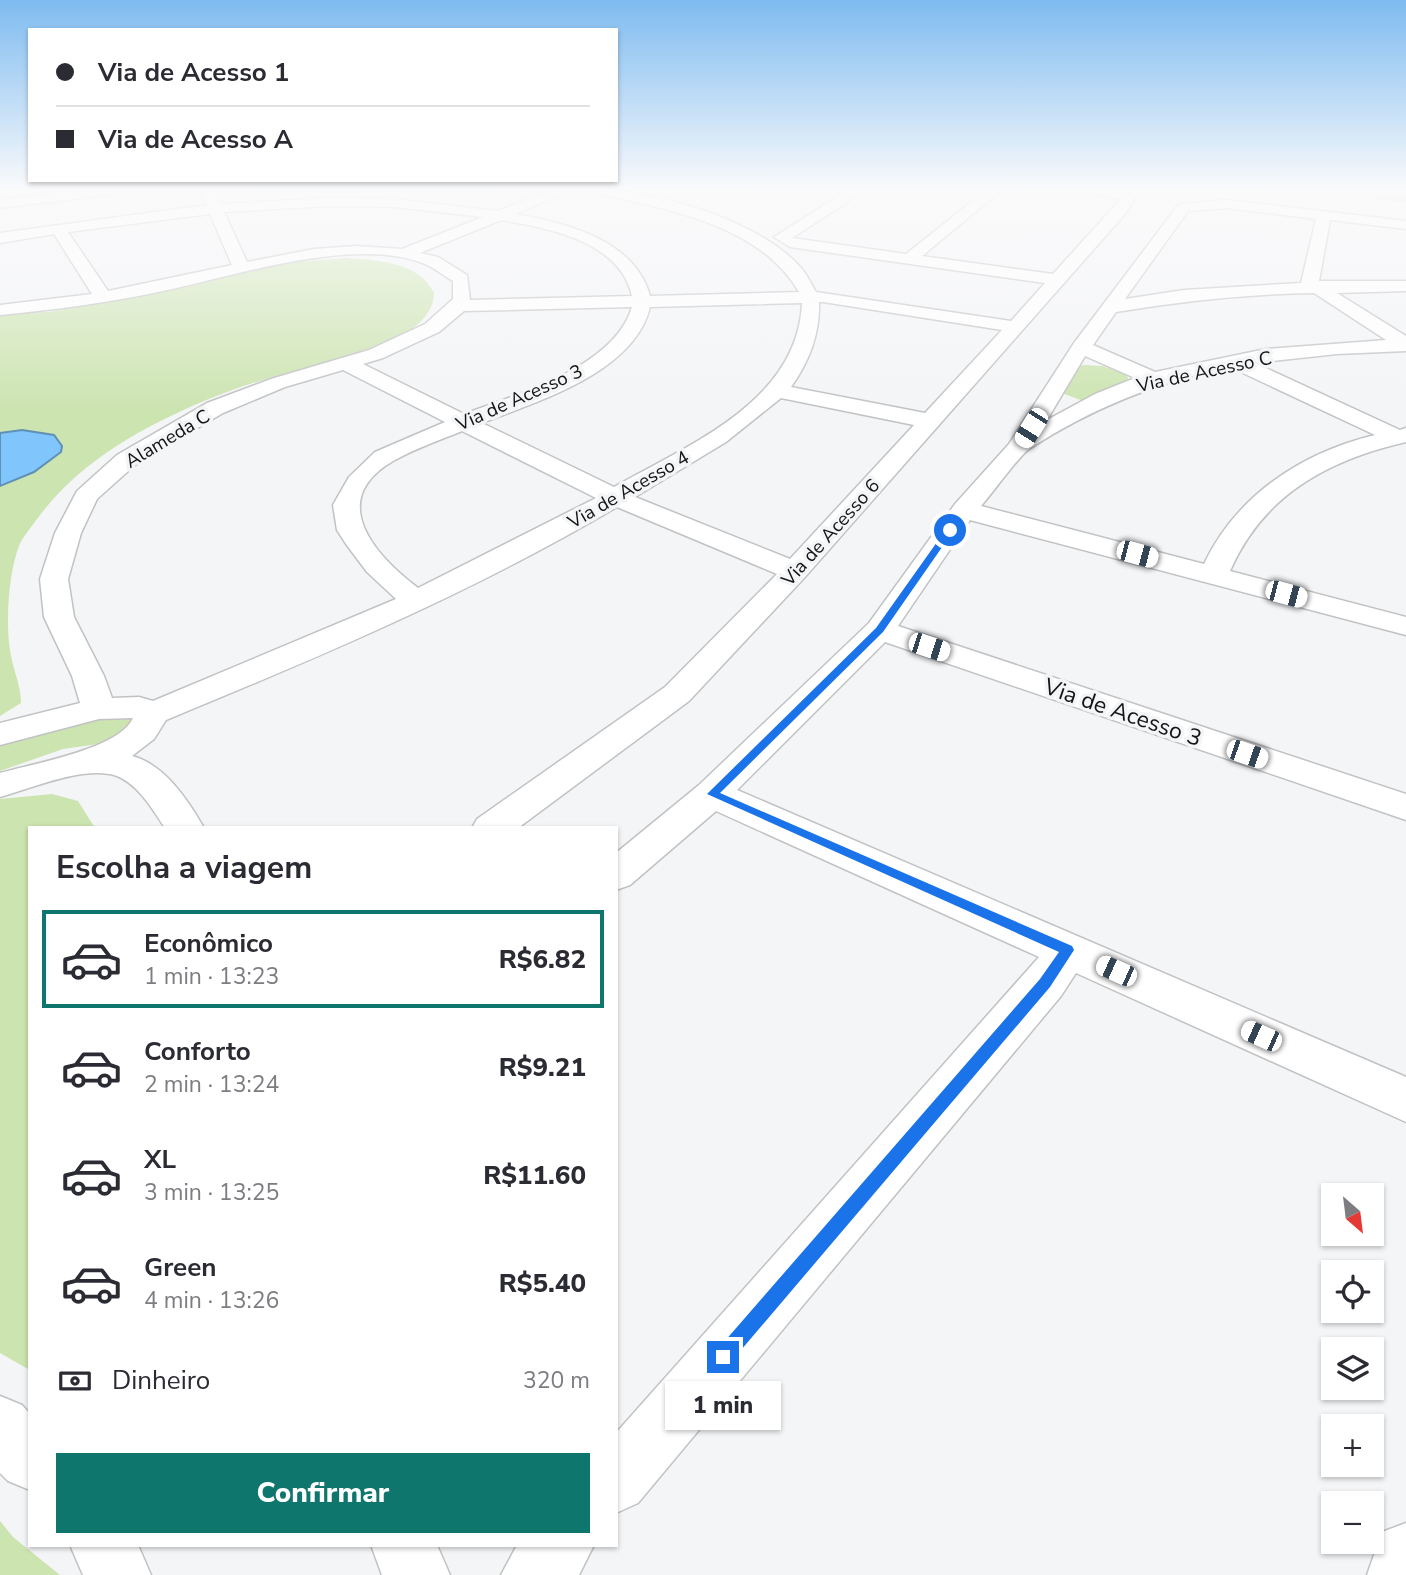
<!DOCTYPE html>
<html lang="pt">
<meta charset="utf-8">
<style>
:root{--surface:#fff;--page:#f2f2f3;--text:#2b2b33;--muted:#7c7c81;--line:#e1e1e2;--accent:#0f766e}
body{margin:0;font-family:"Nunito Sans",sans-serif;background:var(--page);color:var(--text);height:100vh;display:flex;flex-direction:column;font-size:26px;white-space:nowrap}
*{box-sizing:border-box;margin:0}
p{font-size:23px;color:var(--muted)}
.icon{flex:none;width:38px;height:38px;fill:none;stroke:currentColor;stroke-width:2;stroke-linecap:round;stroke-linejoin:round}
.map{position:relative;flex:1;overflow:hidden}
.side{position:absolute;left:28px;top:826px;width:590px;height:721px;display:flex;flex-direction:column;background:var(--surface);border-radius:0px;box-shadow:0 2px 5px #0004}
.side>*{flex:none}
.guide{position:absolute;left:28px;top:28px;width:590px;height:154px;border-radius:0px;box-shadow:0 2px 5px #0004;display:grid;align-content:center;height:154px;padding:0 28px;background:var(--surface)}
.needle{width:46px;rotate:152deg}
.buttons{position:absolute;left:1321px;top:1183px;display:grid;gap:14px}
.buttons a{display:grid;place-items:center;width:63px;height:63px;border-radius:0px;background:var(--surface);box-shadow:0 2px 5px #0004;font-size:35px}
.end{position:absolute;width:32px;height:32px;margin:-16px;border:9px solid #1a73e8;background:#fff;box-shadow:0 0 0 4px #fff}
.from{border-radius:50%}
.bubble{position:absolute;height:49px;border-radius:0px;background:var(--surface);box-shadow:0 2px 5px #0004;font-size:23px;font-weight:800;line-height:49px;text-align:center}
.car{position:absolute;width:21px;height:42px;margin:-21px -10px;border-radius:9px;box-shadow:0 0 5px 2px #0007;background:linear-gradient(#fff 24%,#345 0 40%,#fff 0 76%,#345 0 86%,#fff 0)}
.guide b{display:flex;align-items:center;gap:24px;height:66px;font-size:26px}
.guide b+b{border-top:2px solid var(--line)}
.guide i{width:18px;height:18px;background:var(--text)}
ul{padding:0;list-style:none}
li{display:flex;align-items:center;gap:21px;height:98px;margin:0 14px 10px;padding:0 14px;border:4px solid transparent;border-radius:0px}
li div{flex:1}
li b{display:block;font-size:26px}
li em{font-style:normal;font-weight:800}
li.selected{border-color:var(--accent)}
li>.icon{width:63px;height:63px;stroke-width:1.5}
h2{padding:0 28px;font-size:32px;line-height:84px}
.pay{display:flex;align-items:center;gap:18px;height:77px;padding:0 28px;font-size:26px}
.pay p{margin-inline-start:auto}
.action{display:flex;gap:14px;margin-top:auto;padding:14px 28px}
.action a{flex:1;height:80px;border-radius:0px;background:var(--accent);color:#fff;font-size:28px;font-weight:800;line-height:80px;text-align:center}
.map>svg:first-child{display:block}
</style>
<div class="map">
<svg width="1406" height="1575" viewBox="0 0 1406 1575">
<rect width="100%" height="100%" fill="#f4f5f7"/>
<path fill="#cce4b0" d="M1276,189H1406V203Z
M347,258C379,261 418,261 434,293C434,346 314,365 274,377C250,383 226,392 204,401C140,428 78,463 37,519C31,528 23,536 19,546C8,574 5,627 11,656C14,672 21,686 21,703L0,716V313L49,312L167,290L284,263Z
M1083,365L1103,366L1127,375L1129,381L1083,401L1059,392L1078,367Z
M138,711L119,741L63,749L0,771V744L61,722Z
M52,794L78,801L95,828H30L28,1369L0,1353V799Z
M0,1521L13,1537L60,1575H0Z"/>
<path fill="#80c5fc" stroke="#5f90b6" stroke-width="2" d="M22,430L54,435L62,446L61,452L34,472L0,486V433Z"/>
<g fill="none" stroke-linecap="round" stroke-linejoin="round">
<g stroke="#c1c2c4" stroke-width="3">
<path id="minor" d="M89,189H130L123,193L0,208V200Z
M200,189H214L221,204L329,198L395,199L498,211L554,189H573L516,214C566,223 635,240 650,296L799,292C759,223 664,209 593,192L591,189C653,189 760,220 802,269C807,275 811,284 816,292L1011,321L1045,283L790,247L774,237L850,189H867L792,238L906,254L988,189H1003L922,256L1053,274L1120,200L1088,192L1086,189L1119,190L1135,199L1124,215L805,577L689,701L518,828H472L477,819L665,687L777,574L617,507C473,592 319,657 166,720L154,739L132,756C164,764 188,800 204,828H165C153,810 138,784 117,776C84,765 33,788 0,797V773C31,764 120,749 133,718L99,719L0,745V723L80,703L72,676L44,617L40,579L55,533L77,491L117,455L207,403L271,379L369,350L425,324L453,299V281C444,276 435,268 425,264C354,235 232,277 158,292C106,303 53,310 0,315V305L92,294L54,234L0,243V233L207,205ZM329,206L395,207L483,217L402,249L356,246L314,249L247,262L224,212ZM210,214L232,265L108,291L68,232ZM501,220C548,228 620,241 632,296L470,300L467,275L438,257L420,253ZM819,302H823L1002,330L925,413L791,387C809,362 820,334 819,302ZM802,303C798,402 688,445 614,487L482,423C538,401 634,373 650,307ZM632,307C614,368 517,394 464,414L363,364L383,358L439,332L464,311ZM343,370L445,422L375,452L349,477L333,505L337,530L346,544L367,572L396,599L153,701L139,697L112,698L104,676L74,617L68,579L81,533L97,499L135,465L223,413L285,387ZM781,398L914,425L790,559L635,497L726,442ZM462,431L596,498L418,588C376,556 325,501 393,461C414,449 440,440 462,431Z
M1228,200L1406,221V229L1330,220L1319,281H1406V291L1337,293L1406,336V351L1337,354L1255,363L1400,430L1406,428V442C1328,460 1263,495 1230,571L1406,617V635L970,520L898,626L1406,794V820L885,642L737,790L1406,1077V1122L1076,973L1061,996L638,1503L616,1513V1433L1039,957L716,811L630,885L616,890V853L699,785L869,623L955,504L1009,444L1074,343L1179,204ZM1228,208L1316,219L1301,283L1184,290L1125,299L1188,211ZM1314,293L1386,340L1266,349L1155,372L1093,345L1116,312C1182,301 1247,294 1314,293ZM1085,356L1135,378L1095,394L1047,420ZM1230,367L1375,435C1301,453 1237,495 1204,564L981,506C991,495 1019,456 1029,449C1092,408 1157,382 1230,367Z
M0,1396L22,1405L30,1414V1490L8,1481L0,1473Z
M1406,1523V1575H1367L1382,1532Z
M70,1545H138L151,1575H83Z
M371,1545H437L450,1575H382Z
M517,1545H594L579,1575H501Z"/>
</g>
<use href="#minor" fill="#fff" fill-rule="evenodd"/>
</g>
<linearGradient id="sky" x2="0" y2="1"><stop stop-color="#7ebbf0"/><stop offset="0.46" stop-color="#fafafb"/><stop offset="1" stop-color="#fafafb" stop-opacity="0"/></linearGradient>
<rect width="1406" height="410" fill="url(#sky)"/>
<path fill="#1a73e8" d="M947,528L954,530L883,632L720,793L1072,946L1074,950L1050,987L730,1363L723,1366L717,1363L714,1357L717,1350L1040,979L1059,952L707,794L876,628Z"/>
<g text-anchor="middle" stroke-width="7" stroke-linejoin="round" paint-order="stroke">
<g font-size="19" fill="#131414" stroke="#f4f5f7">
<text transform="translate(1204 371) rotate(-12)" y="7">Via de Acesso C</text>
<text transform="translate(519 397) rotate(-24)" y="7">Via de Acesso 3</text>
<text transform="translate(167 438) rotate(-31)" y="7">Alameda C</text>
<text transform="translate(628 489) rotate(-30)" y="7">Via de Acesso 4</text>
<text transform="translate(830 532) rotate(-48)" y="7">Via de Acesso 6</text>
</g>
<g font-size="23" fill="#131414" stroke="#f4f5f7">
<text transform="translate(1123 712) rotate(19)" y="8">Via de Acesso 3</text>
</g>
</g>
</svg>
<div class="buttons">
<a><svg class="needle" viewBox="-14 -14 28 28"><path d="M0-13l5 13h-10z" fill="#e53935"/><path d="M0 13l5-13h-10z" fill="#7c7c81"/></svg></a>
<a><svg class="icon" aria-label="locate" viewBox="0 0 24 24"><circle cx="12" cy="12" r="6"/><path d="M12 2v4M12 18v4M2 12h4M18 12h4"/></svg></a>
<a><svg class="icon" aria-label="layers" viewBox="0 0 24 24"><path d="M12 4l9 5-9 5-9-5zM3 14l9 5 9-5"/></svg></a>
<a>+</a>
<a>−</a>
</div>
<i class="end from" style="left:950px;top:530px"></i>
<i class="end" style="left:723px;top:1357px"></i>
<div class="bubble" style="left:665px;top:1381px;width:116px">1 min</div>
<i class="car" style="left:1031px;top:428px;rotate:212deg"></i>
<i class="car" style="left:1137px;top:554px;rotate:105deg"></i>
<i class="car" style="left:1286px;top:594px;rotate:105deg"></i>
<i class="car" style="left:929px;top:647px;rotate:108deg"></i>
<i class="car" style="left:1247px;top:754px;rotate:109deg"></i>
<i class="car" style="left:1116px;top:971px;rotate:294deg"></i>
<i class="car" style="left:1261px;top:1036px;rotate:294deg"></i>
<div class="guide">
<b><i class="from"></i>Via de Acesso 1</b>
<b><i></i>Via de Acesso A</b>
</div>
<section class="side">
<h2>Escolha a viagem</h2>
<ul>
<li class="selected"><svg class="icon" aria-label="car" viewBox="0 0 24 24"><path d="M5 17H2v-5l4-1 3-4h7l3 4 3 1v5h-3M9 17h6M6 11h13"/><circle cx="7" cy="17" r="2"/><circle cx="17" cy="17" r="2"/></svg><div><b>Econômico</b><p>1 min · 13:23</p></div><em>R$6.82</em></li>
<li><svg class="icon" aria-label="car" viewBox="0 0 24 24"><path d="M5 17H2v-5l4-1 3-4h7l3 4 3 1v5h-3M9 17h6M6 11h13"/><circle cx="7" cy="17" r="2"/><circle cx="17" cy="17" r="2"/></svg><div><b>Conforto</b><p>2 min · 13:24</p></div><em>R$9.21</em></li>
<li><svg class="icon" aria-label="car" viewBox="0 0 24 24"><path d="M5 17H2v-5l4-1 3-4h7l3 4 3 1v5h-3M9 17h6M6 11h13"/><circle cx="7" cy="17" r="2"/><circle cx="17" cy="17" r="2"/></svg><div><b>XL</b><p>3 min · 13:25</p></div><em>R$11.60</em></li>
<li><svg class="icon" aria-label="car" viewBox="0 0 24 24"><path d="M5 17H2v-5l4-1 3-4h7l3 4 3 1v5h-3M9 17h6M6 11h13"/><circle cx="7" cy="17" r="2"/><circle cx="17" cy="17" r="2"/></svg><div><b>Green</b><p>4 min · 13:26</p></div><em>R$5.40</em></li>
</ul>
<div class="pay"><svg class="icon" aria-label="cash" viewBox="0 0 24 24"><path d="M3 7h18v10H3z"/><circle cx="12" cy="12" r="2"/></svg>Dinheiro<p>320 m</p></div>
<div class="action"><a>Confirmar</a></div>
</section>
</div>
